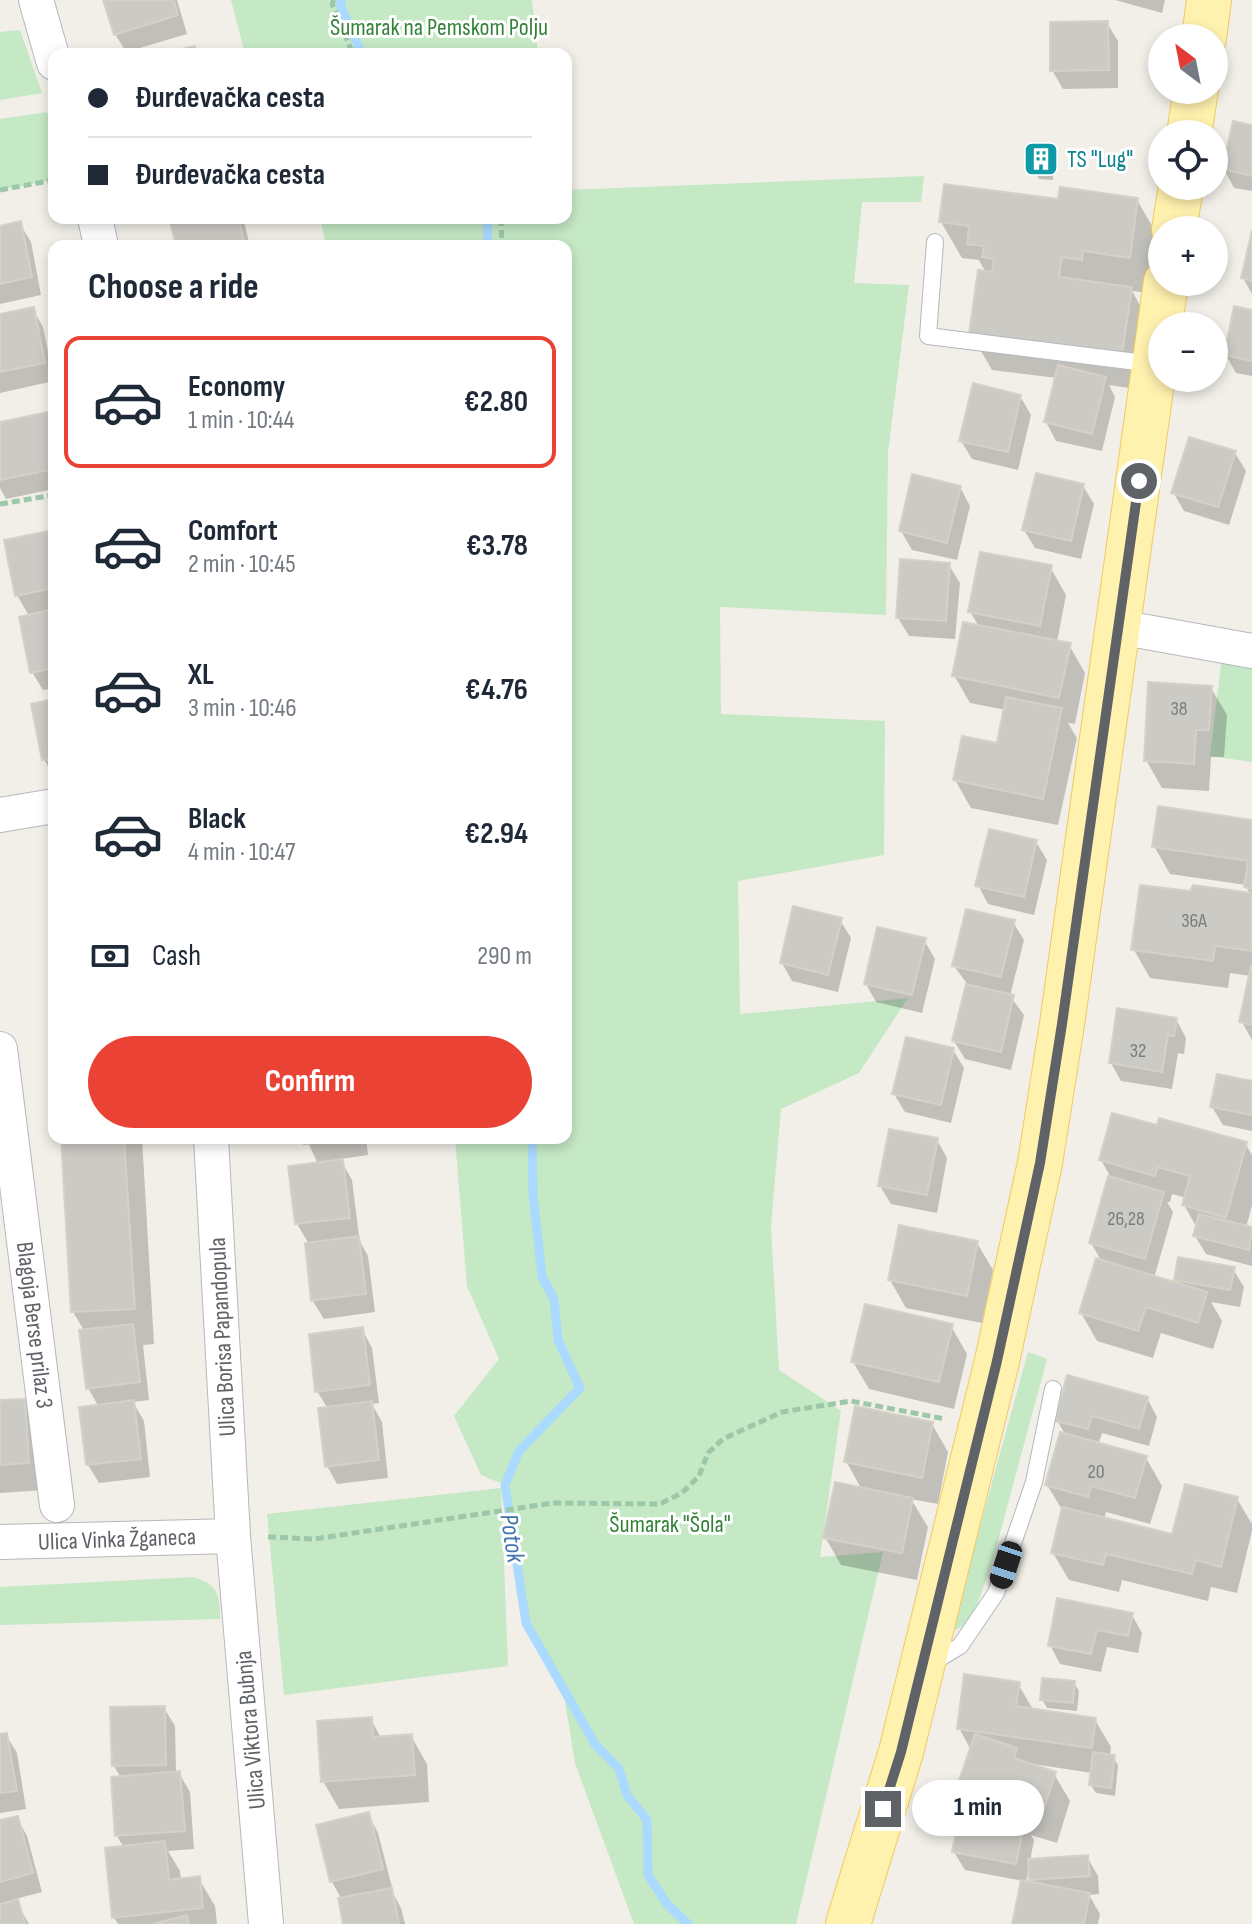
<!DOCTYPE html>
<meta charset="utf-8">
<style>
:root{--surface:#fff;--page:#f6f6f7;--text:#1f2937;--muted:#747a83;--line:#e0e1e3;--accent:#ea4335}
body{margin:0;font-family:"Sofia Sans Condensed",sans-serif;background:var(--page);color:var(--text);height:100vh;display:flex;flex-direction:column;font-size:30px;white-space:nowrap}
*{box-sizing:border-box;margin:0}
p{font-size:26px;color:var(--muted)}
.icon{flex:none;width:44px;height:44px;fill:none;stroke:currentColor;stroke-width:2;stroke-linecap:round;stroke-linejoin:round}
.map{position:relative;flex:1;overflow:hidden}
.drawer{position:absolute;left:48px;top:240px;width:524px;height:904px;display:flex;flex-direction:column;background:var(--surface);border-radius:16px;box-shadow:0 4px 12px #0003}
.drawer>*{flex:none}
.banner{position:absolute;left:48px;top:48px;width:524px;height:176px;border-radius:16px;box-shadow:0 4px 12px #0003;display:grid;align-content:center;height:176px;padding:0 40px;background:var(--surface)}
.needle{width:52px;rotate:328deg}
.controls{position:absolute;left:1148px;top:24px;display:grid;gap:16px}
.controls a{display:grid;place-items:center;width:80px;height:80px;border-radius:50%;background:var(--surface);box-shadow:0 4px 12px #0003;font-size:40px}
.end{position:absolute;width:36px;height:36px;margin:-18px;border:10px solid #5f6368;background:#fff;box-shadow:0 0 0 4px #fff}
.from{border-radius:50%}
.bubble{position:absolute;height:56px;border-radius:28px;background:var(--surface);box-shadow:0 4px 12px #0003;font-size:26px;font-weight:700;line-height:56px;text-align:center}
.car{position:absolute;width:24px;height:48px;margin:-24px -12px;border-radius:10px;box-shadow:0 0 6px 2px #0007;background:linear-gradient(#222 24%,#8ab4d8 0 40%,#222 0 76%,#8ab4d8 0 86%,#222 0)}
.banner b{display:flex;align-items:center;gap:28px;height:76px;font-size:30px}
.banner b+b{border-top:2px solid var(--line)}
.banner i{width:20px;height:20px;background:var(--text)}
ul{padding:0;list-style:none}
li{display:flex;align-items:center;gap:24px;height:132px;margin:0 16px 12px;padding:0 24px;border:4px solid transparent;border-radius:16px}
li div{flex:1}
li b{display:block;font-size:30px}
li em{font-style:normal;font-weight:700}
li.on{border-color:var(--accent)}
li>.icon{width:72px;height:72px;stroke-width:1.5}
h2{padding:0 40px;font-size:36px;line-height:96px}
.pay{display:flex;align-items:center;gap:20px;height:88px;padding:0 40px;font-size:30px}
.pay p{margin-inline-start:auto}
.button{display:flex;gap:16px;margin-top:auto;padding:16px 40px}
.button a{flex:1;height:92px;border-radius:48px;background:var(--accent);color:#fff;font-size:32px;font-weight:700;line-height:92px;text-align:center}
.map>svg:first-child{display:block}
</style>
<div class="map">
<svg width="1252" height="1924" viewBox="0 0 1252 1924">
<rect width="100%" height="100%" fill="#f1efe8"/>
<path fill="#c5e8c5" d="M231,0H532L538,54H245Z
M20,30L42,93L0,100V32Z
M47,112L54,141V180L0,190V119Z
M924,176L921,202H862L854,283L909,285L888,452L886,615L720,607L721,714L885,721L884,855L738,881L740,1014L908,998L859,1073L781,1109L771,1226L779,1370L841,1411L820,1557L883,1552L796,1924H634L575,1763L563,1689L526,1623L514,1523L505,1485L481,1475L454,1416L499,1359L467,1286L455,1138H566V246H326L320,218H566V190Z
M1252,651V762L1210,756L1222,656Z
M1028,1352L1047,1359L992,1563L973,1616L963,1626L951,1632Z
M501,1488L508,1666L284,1695L267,1514Z
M192,1577C218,1584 220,1594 220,1619L0,1625V1587Z"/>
<path fill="#0003" fill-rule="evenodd" d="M105,0H177L187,34L126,52L115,34Z
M1115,0H1165L1162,13Z
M1107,23L1118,41V88L1063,89L1052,70Z
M1252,127V191L1234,188L1224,169Z
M1049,150L1054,158L1053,180L1039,179L1034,171Z
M1137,200L1158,236L1150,293L1132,291L1151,325L1142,390L1109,385L1115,397L1102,451L1056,441L1046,422L1057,378L992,370L971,334L986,273L979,260L962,258L941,222L1060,201Z
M171,218H243L250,246H178Z
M20,224L31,242L41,295L0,304V228Z
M1252,238V294L1243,278Z
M33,309L43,327L54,381L0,393V316Z
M1252,312V376L1236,373L1226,355Z
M1020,396L1031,415L1018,470L972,459L961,441Z
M47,414L54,426V489L6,499L0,488V424Z
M1235,453L1246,471L1229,525L1184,511L1173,492Z
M1083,486L1094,504L1081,559L1035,548L1024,530Z
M960,487L970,506L957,560L912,550L901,531Z
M54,532V688L43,690L32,672L29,616L17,595Z
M949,565L960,583L955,639L909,636L898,618Z
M1050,567L1066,595L1057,642L1069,645L1085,673L1075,724L1068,723L1077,738L1058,825L971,808L955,780L999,745L1006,710L970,703L954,675L979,627L970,611Z
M1211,688L1227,715L1224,757H1211L1209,791L1162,788L1146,760Z
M54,701V755L47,757V761L54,759V777L44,759Z
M1252,822V1040L1242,1022L1251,976L1230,973L1228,988L1150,978L1134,950L1191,893L1250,895L1246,885L1170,874L1154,846Z
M1036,842L1047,860L1034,915L988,904L978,885Z
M840,920L851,938L838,992L792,981L782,963Z
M1013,922L1024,940L1010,996L1024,1015L1011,1070L965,1059L954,1041L968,985L954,966Z
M924,940L935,959L922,1013L876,1002L866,984Z
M1176,1019L1186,1038L1184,1054L1178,1053L1172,1089L1121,1081L1111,1063Z
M953,1050L964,1068L951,1123L905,1112L894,1094Z
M1252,1083V1131L1223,1125L1212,1107Z
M1158,1127L1245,1143L1252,1155V1205L1246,1228L1252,1229V1266L1206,1254L1195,1236L1197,1228L1184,1205L1186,1198L1172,1194L1170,1202H1167L1173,1212L1154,1278L1180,1286L1176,1279L1233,1269L1244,1287L1240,1307L1211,1302L1222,1321L1213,1349L1161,1333L1153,1358L1097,1341L1081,1313L1102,1262L1091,1243L1110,1176L1101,1160Z
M63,1138H142L154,1344L143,1345L149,1400L133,1402L144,1421L150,1477L99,1483L88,1465L99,1407L88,1388L85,1332L73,1312Z
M306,1138H366L368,1155L340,1159L352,1180L359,1236H357L368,1256L375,1312L324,1319L313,1301L309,1244L297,1224L318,1164Z
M937,1140L947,1158L937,1213L891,1204L880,1186Z
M977,1243L993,1270L982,1323L906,1308L890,1280Z
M951,1326L967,1354L954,1409L869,1389L853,1362Z
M362,1329L372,1348L379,1403L372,1404L382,1422L388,1478L337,1484L327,1466L328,1409L317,1391Z
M1147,1398L1157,1417L1149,1446L1102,1433L1098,1445L1146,1458L1162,1486L1150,1524L1106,1512L1104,1520L1174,1536L1237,1499L1252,1524V1531L1237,1593L1211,1587L1208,1601L1122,1580L1119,1592L1069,1580L1053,1553L1063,1511L1047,1485L1066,1436L1057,1420Z
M24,1401L40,1428L44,1490L0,1493V1402Z
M932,1424L948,1452L938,1504L911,1499L928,1527L917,1580L841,1565L825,1537L862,1490L846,1461Z
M1132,1615L1142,1633L1138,1653L1107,1647L1101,1672L1060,1664L1050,1645Z
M1074,1683L1079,1691L1077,1711L1047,1708L1042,1699Z
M1018,1684L1034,1711L1095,1720L1111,1747L1110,1756L1113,1757L1118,1765L1115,1796L1096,1793L1091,1785L1092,1773L1033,1764L1054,1774L1070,1801L1057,1843L1031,1835L1034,1840L1030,1861L1087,1857L1098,1876L1099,1894L1089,1895L1100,1914L1098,1924H1014L1023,1881L965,1870L954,1852L972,1812L958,1788L971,1750L959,1728ZM1029,1868L1031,1879L1034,1884L1026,1883Z
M164,1708L175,1726L176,1774L179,1773L190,1792L194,1849L168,1851L180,1871L181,1881L199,1879L215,1906L217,1924H118L114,1918L124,1848L117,1836L113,1778H121L114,1766Z
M371,1719L381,1738L411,1736L427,1764L429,1802L339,1809L323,1781Z
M6,1735L17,1753L26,1809L0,1813V1736Z
M368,1814L378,1833L392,1887L390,1888L401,1908L405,1924H345L342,1900L332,1882Z
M17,1818L27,1836L42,1892L15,1899L29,1924H0V1822Z"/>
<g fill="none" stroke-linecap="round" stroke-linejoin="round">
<path stroke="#aadaff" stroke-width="9" d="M342,0L340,5L362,54
M487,218L488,246
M532,1138L533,1194L542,1277L554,1299L558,1340L580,1388L519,1451L505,1485L526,1623L595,1744L619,1769L627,1795L647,1820L648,1875L667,1904L688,1924"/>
</g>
<path fill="#cccac5" stroke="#d6d1c6" stroke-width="2" d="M103,0H174L178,15L114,35Z
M1108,21L1109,70L1050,71V22Z
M195,46L197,54H162Z
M1233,121L1252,125V176L1222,169Z
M1034,147L1050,148L1049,172L1032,171Z
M944,184L1058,199L1060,187L1138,198L1130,258L1083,251L1082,260L1062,257L1059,277L1132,287L1122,354L969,334L978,270L992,272L994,259L982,257L984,246L967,244L969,226L939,222Z
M169,218H238L245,246H176Z
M21,221L32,277L0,284V226Z
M1252,230V281L1241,278Z
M1234,306L1252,310V361L1224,355Z
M34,307L45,363L0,372V314Z
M1058,365L1106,377L1092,434L1044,422Z
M973,383L1021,395L1008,452L959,441Z
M48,412L54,441V469L0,480V422Z
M1189,437L1236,451L1218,507L1171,493Z
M1036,473L1084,484L1071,541L1022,530Z
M912,474L961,486L947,543L899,531Z
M54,530V588L15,596L4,540Z
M980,552L1052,565L1040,626L968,612Z
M900,559L950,563L946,621L896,618Z
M54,609V668L30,673L19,617Z
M963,622L1071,643L1059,698L952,676Z
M1148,682L1212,686L1209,730H1196L1194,764L1144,761Z
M1006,697L1062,708L1043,799L953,780L962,736L997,743Z
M54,699V757L42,760L31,704Z
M1158,806L1252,820V889L1244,887L1248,861L1152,847Z
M989,829L1037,840L1024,897L975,886Z
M1140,885L1190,891L1193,885L1252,893V951L1215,946L1213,961L1131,950Z
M793,906L842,918L828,975L780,963Z
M966,909L1015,920L1001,977L952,966Z
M877,927L926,938L912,995L864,984Z
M1251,966H1252V1025L1239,1022Z
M966,984L1014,995L1001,1052L952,1041Z
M1117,1008L1177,1018L1174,1036L1168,1035L1162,1072L1109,1063Z
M906,1037L954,1048L941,1105L892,1094Z
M1217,1074L1252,1081V1115L1210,1107Z
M1112,1113L1157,1125L1159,1118L1247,1142L1226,1218L1182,1205L1190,1176L1157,1167L1155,1176L1099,1160Z
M889,1129L938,1138L927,1195L878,1186Z
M61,1138H124L135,1309L71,1312Z
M304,1138H353L304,1144Z
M343,1159L350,1218L295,1224L288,1166Z
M1108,1176L1164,1192L1145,1259L1089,1243Z
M1199,1214L1252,1227L1249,1250L1193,1236Z
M899,1225L978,1241L967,1296L888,1280Z
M359,1236L366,1294L311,1301L305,1243Z
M1178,1257L1235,1267L1230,1290L1174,1280Z
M1096,1258L1207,1292L1198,1323L1146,1307L1138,1331L1079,1313Z
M865,1304L953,1324L939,1382L851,1362Z
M133,1324L140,1382L86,1389L79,1330Z
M363,1327L370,1385L315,1392L309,1334Z
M1067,1375L1148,1397L1139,1429L1092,1416L1088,1429L1055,1421Z
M25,1399L29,1463L0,1465V1400Z
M134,1400L141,1459L86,1465L79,1407Z
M372,1401L379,1460L325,1467L318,1408Z
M855,1406L933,1422L922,1478L844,1462Z
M1060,1432L1147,1456L1135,1498L1091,1486L1088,1497L1045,1485Z
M835,1482L913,1498L902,1553L823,1538Z
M1185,1484L1238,1497L1221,1567L1196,1560L1192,1574L1106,1554L1103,1565L1051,1553L1062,1507L1172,1534Z
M1057,1598L1133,1613L1128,1636L1097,1630L1091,1654L1048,1646Z
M964,1674L1020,1682L1016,1706L1096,1718L1092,1748L957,1729Z
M1042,1678L1075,1681L1073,1703L1040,1700Z
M165,1706L166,1765L112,1766L110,1707Z
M372,1717L373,1737L412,1734L415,1775L321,1782L317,1721Z
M7,1733L17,1791L0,1793V1734Z
M975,1734L1017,1748L1014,1758L1056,1772L1041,1817L956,1789Z
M1093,1752L1115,1755L1111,1788L1089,1785Z
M180,1771L185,1831L115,1836L111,1777Z
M961,1808L1025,1820L1016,1864L952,1852Z
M369,1812L383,1869L330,1882L316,1825Z
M18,1816L33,1873L0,1882V1820Z
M165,1841L169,1880L200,1876L203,1908L112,1918L105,1848Z
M1088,1855L1090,1876L1029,1880L1028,1859Z
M1021,1880L1090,1893L1084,1924H1012Z
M392,1888L399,1924H343L338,1898Z
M18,1899L25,1924H0V1904Z
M187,1915L189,1924H153Z"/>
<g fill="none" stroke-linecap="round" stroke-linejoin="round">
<g stroke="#b5b8bc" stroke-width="18">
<path id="service" d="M935,242L928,336L1153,364
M930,1664L960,1646L996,1593L1034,1482L1053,1389"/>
</g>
<g stroke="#b5b8bc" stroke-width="36">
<path id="minor" d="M36,0L54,63
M95,218L101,246
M1119,627L1252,651
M0,815L54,806
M0,1049L57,1505
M211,1138L233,1536L266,1924
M0,1542L233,1536"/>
</g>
<g stroke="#f2c960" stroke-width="46">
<path id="primary" d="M1204,38L1209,0
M1189,134L1196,90
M1174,230L1181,186
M848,1924L901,1752L997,1361L1040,1163L1062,1024L1166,282"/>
</g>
<path stroke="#9cc7a9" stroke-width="5" stroke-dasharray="8 4" stroke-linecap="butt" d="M334,0L332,4L353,54
M345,35L359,29
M0,190L54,180
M501,218L502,246
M0,504L54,495
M268,1537L314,1539L553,1503L660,1504L682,1493L699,1476L708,1453L723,1439L782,1412L851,1401L945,1419"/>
<use href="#service" stroke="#fff" stroke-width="16"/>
<use href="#minor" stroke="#fff" stroke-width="34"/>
<use href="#primary" stroke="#fff2af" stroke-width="44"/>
</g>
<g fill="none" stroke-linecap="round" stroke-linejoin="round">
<path stroke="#5f6368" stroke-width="10" d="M883,1809L901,1752L997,1361L1040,1163L1062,1024L1139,481"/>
</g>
<defs>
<g id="building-square" transform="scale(1.8)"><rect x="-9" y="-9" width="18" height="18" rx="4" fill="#0f9aa8" stroke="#fff"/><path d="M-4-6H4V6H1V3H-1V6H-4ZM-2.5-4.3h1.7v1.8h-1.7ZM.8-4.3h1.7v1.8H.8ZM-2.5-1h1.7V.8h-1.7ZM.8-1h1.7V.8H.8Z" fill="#fff"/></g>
</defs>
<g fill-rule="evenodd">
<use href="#building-square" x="1041" y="159"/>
</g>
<g text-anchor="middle" stroke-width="6" stroke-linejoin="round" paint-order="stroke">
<g font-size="20" fill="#7a7d7f">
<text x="1179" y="715">38</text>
<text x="1194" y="927">36A</text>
<text x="1138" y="1057">32</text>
<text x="1126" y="1225">26,28</text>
<text x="1096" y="1478">20</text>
</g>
<g font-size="24" fill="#348238" stroke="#fff">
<text x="439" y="35">Šumarak na Pemskom Polju</text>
<text x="670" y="1532">Šumarak "Šola"</text>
</g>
<g font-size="24" fill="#0d838f" stroke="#fff" text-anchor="start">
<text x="1067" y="167">TS "Lug"</text>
</g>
<g font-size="24" fill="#5f6368" stroke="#fff">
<text transform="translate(35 1325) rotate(83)" y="8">Blagoja Berse prilaz 3</text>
<text transform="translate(222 1337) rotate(-93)" y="8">Ulica Borisa Papandopula</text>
<text transform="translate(117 1539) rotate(-2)" y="8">Ulica Vinka Žganeca</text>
<text transform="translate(250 1730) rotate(-95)" y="8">Ulica Viktora Bubnja</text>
</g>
<g font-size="26" font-style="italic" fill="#4174aa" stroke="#fff">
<text transform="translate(513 1538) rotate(81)" y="9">Potok</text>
</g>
</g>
</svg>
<div class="controls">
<a><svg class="needle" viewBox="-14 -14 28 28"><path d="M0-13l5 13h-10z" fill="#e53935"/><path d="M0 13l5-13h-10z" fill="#747a83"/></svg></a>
<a><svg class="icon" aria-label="locate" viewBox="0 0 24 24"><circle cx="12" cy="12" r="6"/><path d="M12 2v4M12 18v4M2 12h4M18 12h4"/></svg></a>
<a>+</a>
<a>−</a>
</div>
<i class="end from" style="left:1139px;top:481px"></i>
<i class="end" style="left:883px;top:1809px"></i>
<div class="bubble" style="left:912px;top:1780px;width:132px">1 min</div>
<i class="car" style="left:1006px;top:1565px;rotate:198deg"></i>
<div class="banner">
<b><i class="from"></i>Đurđevačka cesta</b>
<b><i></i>Đurđevačka cesta</b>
</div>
<section class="drawer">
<h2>Choose a ride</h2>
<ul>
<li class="on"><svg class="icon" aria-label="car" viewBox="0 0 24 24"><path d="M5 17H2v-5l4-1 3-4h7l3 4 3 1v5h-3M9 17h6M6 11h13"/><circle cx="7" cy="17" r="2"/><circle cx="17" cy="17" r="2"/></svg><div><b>Economy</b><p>1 min · 10:44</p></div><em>€2.80</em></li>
<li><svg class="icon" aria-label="car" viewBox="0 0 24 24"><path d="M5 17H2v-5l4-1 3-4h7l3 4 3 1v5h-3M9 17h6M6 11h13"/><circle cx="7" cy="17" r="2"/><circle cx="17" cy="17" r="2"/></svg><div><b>Comfort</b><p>2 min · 10:45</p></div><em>€3.78</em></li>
<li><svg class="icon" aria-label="car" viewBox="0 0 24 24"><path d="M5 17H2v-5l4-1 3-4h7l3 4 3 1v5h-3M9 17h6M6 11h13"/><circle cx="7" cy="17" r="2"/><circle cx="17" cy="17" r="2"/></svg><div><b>XL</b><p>3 min · 10:46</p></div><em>€4.76</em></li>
<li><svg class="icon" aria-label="car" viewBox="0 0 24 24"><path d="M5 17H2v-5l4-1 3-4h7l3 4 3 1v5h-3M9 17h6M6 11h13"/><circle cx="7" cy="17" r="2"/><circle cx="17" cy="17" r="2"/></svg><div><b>Black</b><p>4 min · 10:47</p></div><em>€2.94</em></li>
</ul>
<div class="pay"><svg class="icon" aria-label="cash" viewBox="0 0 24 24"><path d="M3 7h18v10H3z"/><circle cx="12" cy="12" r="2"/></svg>Cash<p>290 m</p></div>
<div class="button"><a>Confirm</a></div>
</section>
</div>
